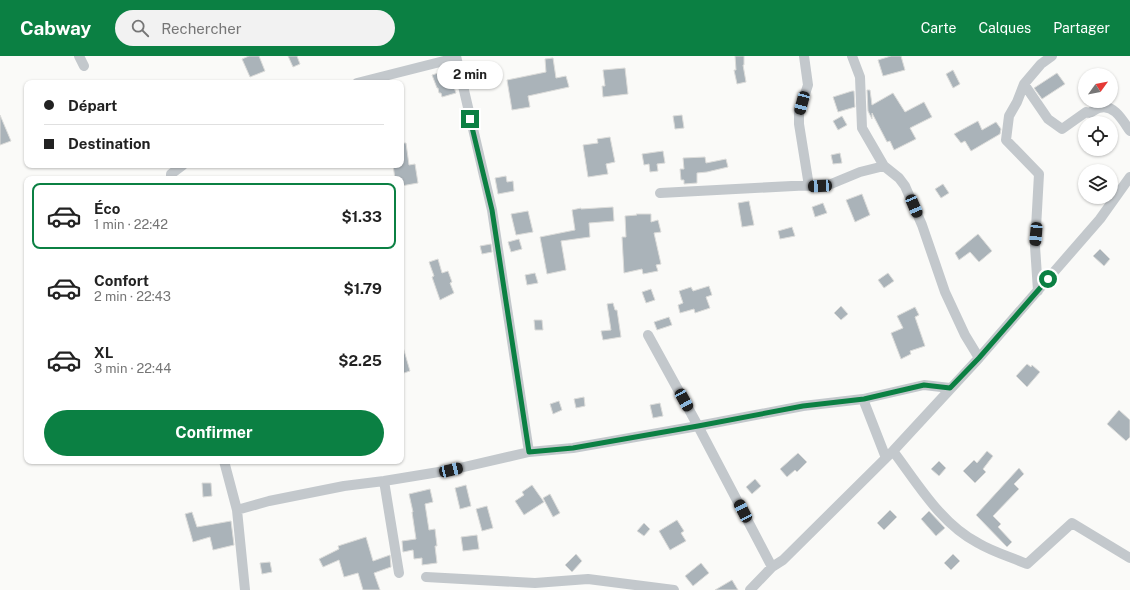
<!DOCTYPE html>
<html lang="fr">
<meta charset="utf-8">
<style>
:root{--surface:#fff;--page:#f2f2f2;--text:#222;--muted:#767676;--line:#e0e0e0;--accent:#0b8043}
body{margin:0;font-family:"Public Sans",sans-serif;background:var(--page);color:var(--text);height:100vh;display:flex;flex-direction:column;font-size:15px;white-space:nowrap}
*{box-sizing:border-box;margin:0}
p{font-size:13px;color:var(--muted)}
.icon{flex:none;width:22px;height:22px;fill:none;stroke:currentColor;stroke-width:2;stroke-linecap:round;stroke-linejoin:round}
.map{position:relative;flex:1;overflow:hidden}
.drawer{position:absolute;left:24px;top:120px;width:380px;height:288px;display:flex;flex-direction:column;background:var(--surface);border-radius:8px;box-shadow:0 1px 3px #0004}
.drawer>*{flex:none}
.banner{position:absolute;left:24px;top:24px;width:380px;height:88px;border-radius:8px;box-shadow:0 1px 3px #0004;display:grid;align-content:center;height:88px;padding:0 20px;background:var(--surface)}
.needle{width:26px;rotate:57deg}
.tools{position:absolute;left:1078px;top:12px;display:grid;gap:8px}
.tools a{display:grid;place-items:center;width:40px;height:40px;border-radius:50%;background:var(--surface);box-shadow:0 1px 3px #0004;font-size:20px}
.end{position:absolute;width:18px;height:18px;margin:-9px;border:5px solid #0b8043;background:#fff;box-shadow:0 0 0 2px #fff}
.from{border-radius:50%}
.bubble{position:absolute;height:28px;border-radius:14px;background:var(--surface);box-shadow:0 1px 3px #0004;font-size:13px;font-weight:700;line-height:28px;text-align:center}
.car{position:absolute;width:12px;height:24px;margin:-12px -6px;border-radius:5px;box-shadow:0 0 3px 1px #0007;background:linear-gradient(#222 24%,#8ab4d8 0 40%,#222 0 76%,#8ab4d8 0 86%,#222 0)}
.banner b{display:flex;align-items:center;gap:14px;height:38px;font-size:15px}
.banner b+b{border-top:1px solid var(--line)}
.banner i{width:10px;height:10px;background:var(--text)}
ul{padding:7px 0 0;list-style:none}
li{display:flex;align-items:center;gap:12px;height:66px;margin:0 8px 6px;padding:0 12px;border:2px solid transparent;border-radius:8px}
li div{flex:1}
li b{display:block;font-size:15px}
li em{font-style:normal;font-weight:700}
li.selected{border-color:var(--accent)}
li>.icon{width:36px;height:36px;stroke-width:1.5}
.primary-button{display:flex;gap:8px;margin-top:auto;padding:8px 20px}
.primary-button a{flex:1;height:46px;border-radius:24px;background:var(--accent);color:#fff;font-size:16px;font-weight:700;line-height:46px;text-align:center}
header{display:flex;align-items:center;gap:24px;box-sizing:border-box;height:56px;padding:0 20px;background:var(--accent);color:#fff}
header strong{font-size:19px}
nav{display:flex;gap:22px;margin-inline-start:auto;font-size:14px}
.search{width:280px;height:36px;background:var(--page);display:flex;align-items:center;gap:10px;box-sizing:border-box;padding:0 14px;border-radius:22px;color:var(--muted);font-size:15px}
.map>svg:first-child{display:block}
</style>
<header>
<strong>Cabway</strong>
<div class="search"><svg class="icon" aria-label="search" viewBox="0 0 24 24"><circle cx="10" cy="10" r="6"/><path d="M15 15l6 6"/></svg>Rechercher</div>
<nav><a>Carte</a><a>Calques</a><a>Partager</a></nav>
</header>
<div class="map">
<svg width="1130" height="534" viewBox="0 0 1130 534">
<rect width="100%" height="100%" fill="#fafaf8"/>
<path fill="#aab3b9" stroke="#dcdcda" d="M249,0H259L265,15L250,21L242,3Z
M288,0H297L300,8L293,11Z
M735,0H744V9H743L746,26L737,28L734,14H736Z
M891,0H901L905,14L883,20L878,4Z
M553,2L556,22L566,20L569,31L528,40L530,51L512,54L507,24L546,16L545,3Z
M625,12L628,38L603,41L602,30H605L603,14Z
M448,14L456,37L442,41L441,37H439L438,32H437L432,19Z
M953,14L960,28L953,32L946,18Z
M1057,17L1065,28L1042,43L1034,32Z
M867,34H870L872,49L893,37L905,56L924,46L932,61L910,72L916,83L894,94L890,85L887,86L872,57V63L868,55Z
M852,35H854L855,51L838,56L833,41Z
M0,59L11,85L0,89Z
M682,59L684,72L675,73L673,60Z
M842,60L847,69L838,74L833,65Z
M978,65L982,74L996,66L1001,73L1000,78L971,95L965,85L961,87L954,78Z
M610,81L615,106L606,108L608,118L588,121L583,89L598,87L597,83Z
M401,87H406L409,109L415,108L418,127L401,130V123H395L393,109H401Z
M663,95L665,107L657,108L658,115L650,116L649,108L644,109L642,98Z
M840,97L842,107L833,108L831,99Z
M705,101L706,107L726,103L728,111L707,116L697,117V127L684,128V124H681L680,113H684L683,102Z
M506,120L507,126L513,125L514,135L498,138L495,122Z
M943,128L949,137L941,142L935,133Z
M862,138L870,159L855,166L846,144Z
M749,145L754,169L742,171L738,147Z
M823,147L827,157L815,161L812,151Z
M613,151L614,165L589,167L590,181L561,185L566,214L547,218L540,181L575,174L572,154L581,152V153Z
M528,155L533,176L516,179L511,158Z
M636,158H651V166L658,164L661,176L654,177L661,208L656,209L658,215L643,218L642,213L624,217L622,181H626L625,160L637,159Z
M792,171L795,180L780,183L778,175Z
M978,178L992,195L979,206L970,196L959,204L955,197Z
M519,183L522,193L511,196L508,186Z
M491,188L492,196L482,198L480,190Z
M1100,193L1110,203L1104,210L1093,200Z
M438,203L442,217L448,215L452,226L450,227L454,237L440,244L432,221L434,220L429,206Z
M535,217L538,227L527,229L525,219Z
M888,217L894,225L884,232L878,224Z
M709,230L712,239L706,241L710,252L695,257L694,253L680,257L678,249L683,247L679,235L691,231L693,235Z
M651,233L655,244L646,247L642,236Z
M613,247L615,254H617L621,281L603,284L601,275L611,274L607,248Z
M841,250L848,258L841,264L834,257Z
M915,251L919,259L915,261L925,290L910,295L911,298L901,303L891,277L903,272L897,260Z
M669,261L672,269L657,274L654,266Z
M534,264H542L543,274H535Z
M401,291H403L410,315L401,318Z
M1027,308L1031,311L1032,309L1040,316L1027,331L1016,320Z
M584,341L585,350L576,352L574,343Z
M559,345L562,354L553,358L550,348Z
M660,347L663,360L653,362L650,349Z
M1119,354L1130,364V381L1126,385L1107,368Z
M987,395L993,400L983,413L986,416L975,427L963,415L974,404L977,407Z
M798,397L807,406L797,416L795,414L787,421L780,413Z
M939,405L946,412L939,420L931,413Z
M1019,412L1024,418L1014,428L1019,433L993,460L1001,468L998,471L1012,486L1007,491L976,459Z
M755,423L761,430L752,438L746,431Z
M202,427H211L212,440L203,441Z
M466,429L471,450L460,453L455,432Z
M532,429L544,446L524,459L515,445L524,439L522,436Z
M430,433L433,446L425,448L429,474L435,473L437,490H435L437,507L422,509V502L414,503L413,494L403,496L402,485L416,483L412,456H413L409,438Z
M550,438L560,457L553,461L543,442Z
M487,450L493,472L482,475L476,453Z
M890,454L897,461L884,474L877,467Z
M929,455L945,472L936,480L921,463Z
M192,456L197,471L231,465L234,489L213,494L210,481L193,486L185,458Z
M677,464L684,475L681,477L686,485L670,494L659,475Z
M644,467L650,473L644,480L637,475Z
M477,479L479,493L463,495L461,481Z
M366,481L373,505L390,499L391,511L374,517L380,534H363L358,517L344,521L339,504L323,511L319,503L339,493L338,490Z
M576,498L582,505L572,516L565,509Z
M953,498L960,505L951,514L944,507Z
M270,506L272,516L262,518L260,507Z
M701,507L709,517L693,530L685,520Z
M732,524L738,534H715Z"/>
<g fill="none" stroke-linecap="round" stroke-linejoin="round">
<path stroke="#c3c8cc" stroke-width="10" d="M79,0L84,10
M456,0L492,154L529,396
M804,0L808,29L799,56V68L809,130
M852,0L860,21L862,72L884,110
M357,27L456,2
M1024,28L1048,63L1062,73L1086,56L1090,57C1093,55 1096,53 1099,52C1114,47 1123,65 1130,75
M171,123V118L183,109
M660,137L831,128L860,116L884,110L899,122L905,130L922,169L945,236L965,279L979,302
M1038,235L1035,190L1039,118L1006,84L1009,60L1017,46L1024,28L1041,8L1052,0
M648,279L698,370L772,511
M863,343L886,402
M893,395C918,428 941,468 978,487C993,496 1011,501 1027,508L1072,467L1130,502
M224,405L237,454L245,534
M384,425L399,517
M237,454L269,445L344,430L384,425L451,414L529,396L573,392L698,370L803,350L863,343L924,329L950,332
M426,521L535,527L588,523L674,534
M750,534L772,511L783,504L893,395L979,302L1100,163L1130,121"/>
</g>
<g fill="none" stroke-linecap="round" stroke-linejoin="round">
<path stroke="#0b8043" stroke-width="5" d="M470,63L492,154L529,396L573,392L698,370L803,350L864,343L924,329L950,332L979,302L1048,223"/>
</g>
</svg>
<div class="tools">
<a><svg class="needle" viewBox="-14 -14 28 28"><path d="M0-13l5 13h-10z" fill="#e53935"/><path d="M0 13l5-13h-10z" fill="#767676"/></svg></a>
<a><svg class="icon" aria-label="locate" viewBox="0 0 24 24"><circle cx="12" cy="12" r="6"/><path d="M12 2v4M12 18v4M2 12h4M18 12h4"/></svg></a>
<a><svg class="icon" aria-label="layers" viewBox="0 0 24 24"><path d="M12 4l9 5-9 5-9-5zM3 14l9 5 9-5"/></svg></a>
</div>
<i class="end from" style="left:1048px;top:223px"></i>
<i class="end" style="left:470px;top:63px"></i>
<div class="bubble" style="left:437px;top:5px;width:66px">2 min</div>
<i class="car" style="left:802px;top:47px;rotate:195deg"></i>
<i class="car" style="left:820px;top:130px;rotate:267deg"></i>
<i class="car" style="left:914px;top:150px;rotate:157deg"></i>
<i class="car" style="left:1036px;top:178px;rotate:185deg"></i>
<i class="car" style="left:684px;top:344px;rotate:151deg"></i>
<i class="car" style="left:451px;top:414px;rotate:77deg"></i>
<i class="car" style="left:743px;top:455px;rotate:333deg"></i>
<div class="banner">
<b><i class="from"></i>Départ</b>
<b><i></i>Destination</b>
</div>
<section class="drawer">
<ul>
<li class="selected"><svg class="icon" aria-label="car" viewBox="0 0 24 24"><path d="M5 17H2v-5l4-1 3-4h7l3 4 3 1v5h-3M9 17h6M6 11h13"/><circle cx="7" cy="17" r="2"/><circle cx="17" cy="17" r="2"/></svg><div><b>Éco</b><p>1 min · 22:42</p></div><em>$1.33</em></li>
<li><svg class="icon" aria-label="car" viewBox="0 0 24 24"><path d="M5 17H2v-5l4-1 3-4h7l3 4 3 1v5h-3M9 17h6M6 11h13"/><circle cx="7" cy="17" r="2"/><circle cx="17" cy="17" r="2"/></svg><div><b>Confort</b><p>2 min · 22:43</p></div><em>$1.79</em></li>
<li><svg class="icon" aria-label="car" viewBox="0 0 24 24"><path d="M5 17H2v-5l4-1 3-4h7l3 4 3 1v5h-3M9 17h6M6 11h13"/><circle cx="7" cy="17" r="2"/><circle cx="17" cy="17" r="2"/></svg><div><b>XL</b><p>3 min · 22:44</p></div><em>$2.25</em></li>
</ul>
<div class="primary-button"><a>Confirmer</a></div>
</section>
</div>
